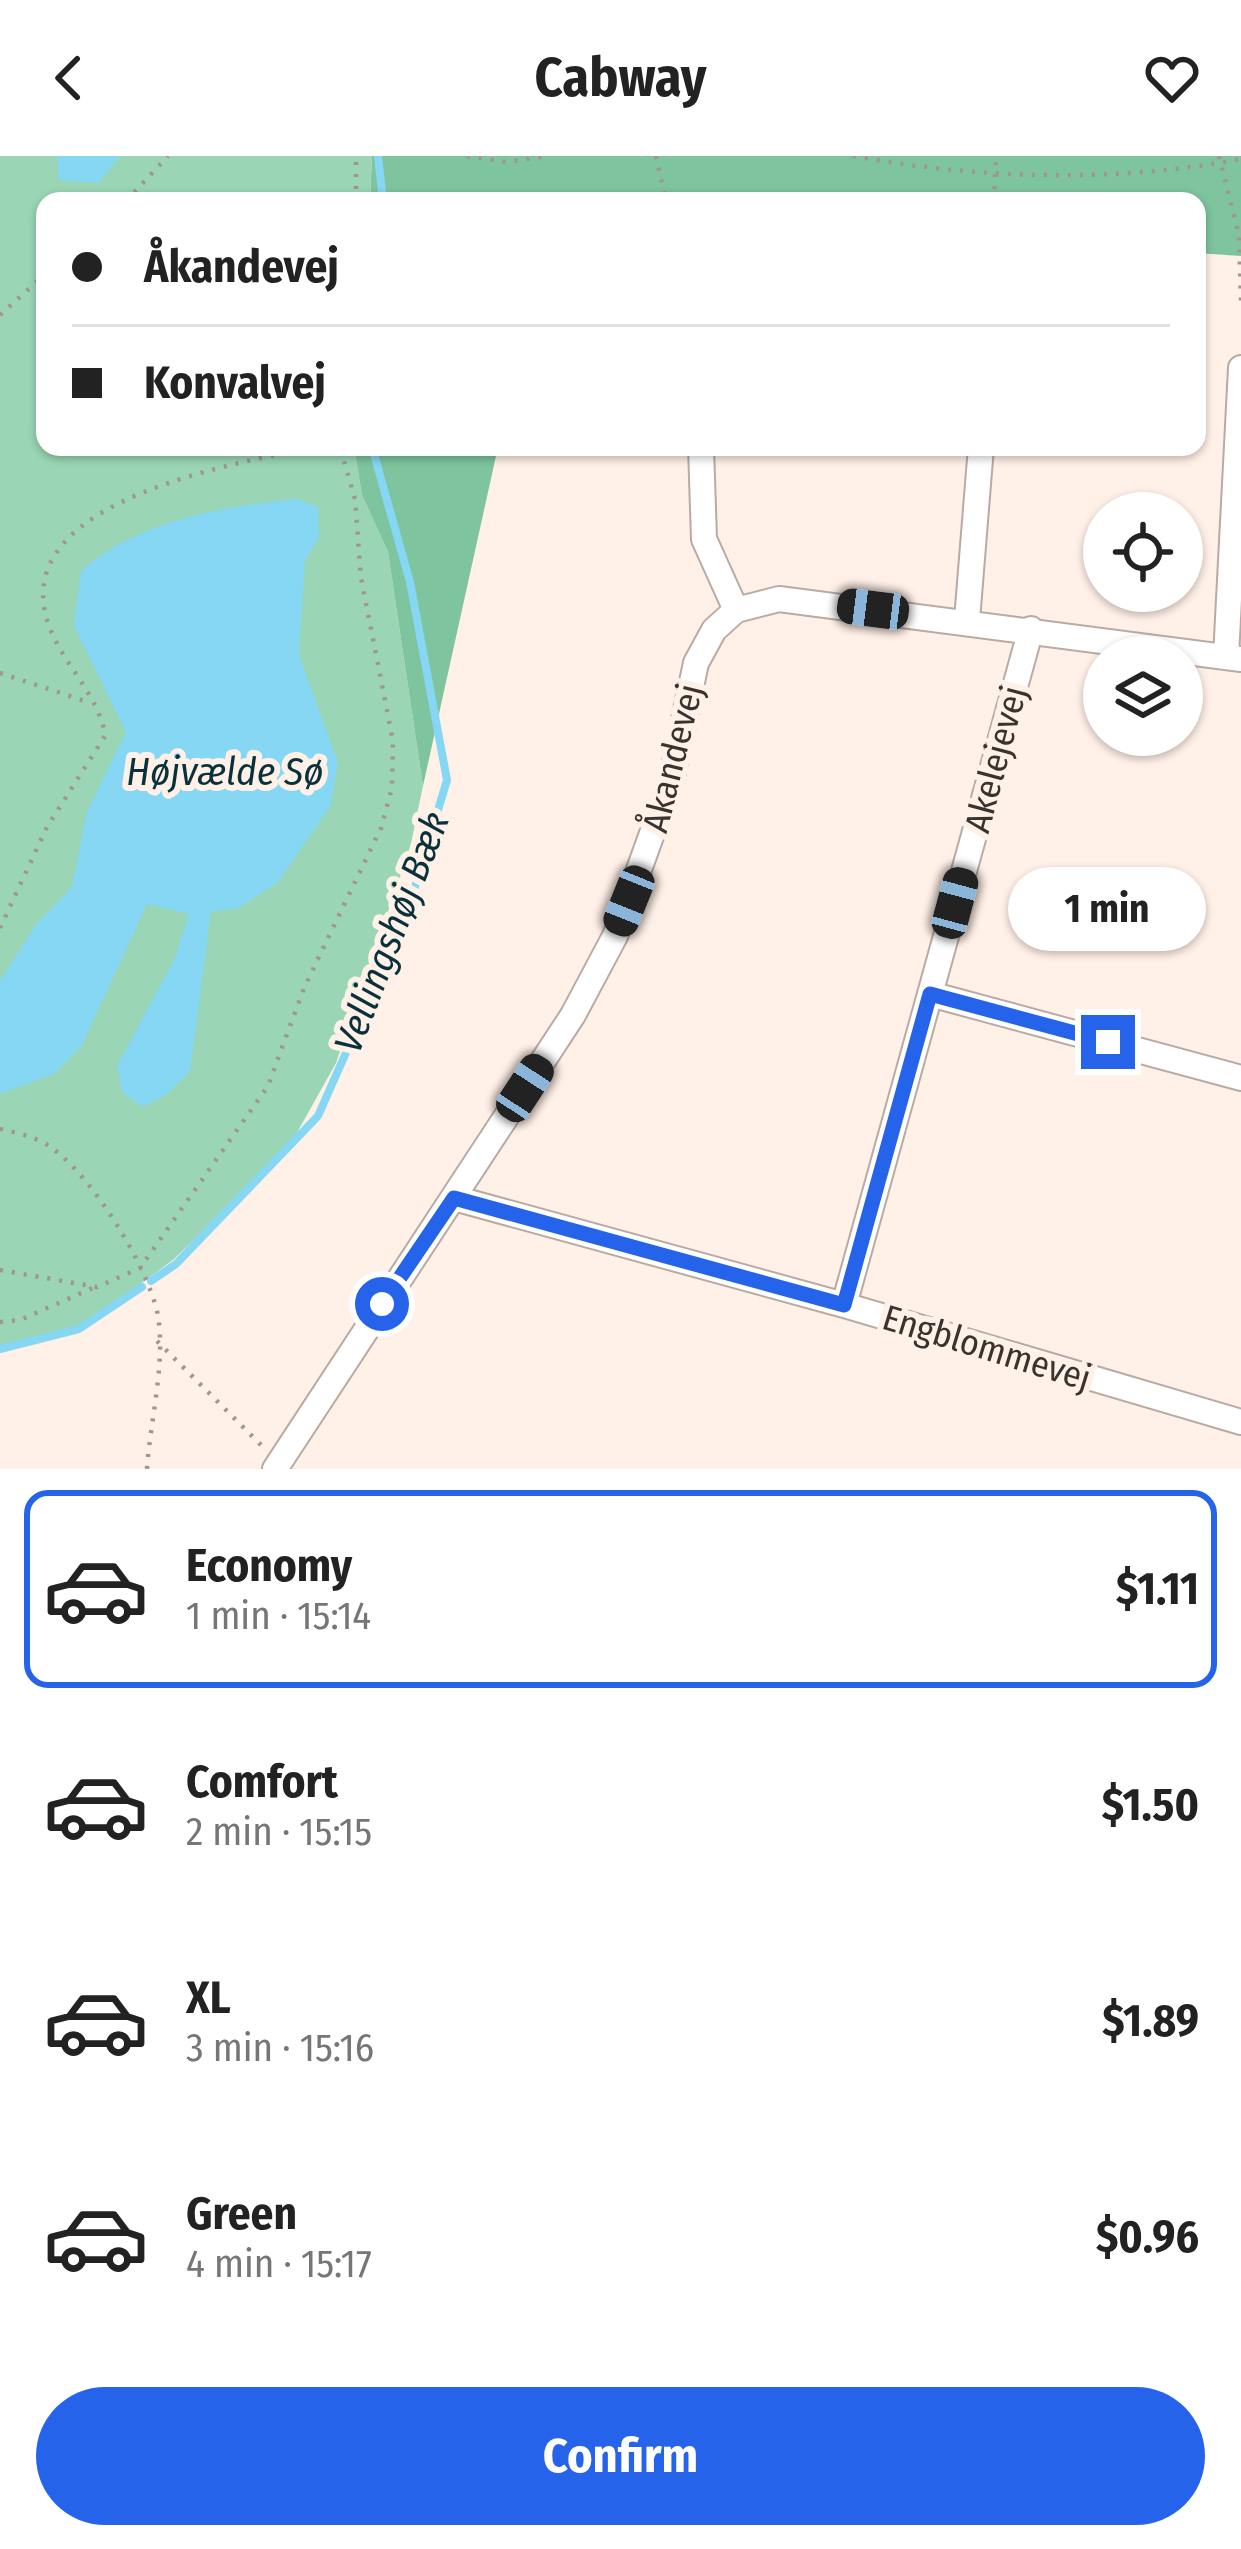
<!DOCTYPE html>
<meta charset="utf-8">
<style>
:root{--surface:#fff;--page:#f2f2f2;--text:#222;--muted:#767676;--line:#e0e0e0;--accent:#2563eb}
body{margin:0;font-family:"Fira Sans Condensed",sans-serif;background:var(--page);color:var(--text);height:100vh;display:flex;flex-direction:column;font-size:45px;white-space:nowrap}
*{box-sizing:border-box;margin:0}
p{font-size:39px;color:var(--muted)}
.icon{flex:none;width:66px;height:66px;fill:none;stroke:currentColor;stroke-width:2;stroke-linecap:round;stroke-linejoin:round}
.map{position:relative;height:1313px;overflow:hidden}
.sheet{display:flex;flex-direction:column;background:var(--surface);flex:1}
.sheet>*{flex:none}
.top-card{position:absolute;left:36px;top:36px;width:1170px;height:264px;border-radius:24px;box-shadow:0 3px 9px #0004;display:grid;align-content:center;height:264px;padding:0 36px;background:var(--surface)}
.buttons{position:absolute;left:1083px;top:336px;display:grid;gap:24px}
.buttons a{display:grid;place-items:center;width:120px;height:120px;border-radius:50%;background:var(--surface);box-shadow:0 3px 9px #0004;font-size:60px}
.end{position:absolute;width:54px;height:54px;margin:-27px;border:15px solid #2563eb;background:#fff;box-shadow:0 0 0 6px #fff}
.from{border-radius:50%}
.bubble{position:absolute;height:84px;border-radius:42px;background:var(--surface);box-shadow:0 3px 9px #0004;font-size:39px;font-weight:700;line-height:84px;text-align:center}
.car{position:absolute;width:36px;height:72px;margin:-36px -18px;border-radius:15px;box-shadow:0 0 9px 3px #0007;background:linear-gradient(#222 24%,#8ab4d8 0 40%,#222 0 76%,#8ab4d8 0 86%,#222 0)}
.top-card b{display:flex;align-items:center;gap:42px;height:114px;font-size:45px}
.top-card b+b{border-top:3px solid var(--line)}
.top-card i{width:30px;height:30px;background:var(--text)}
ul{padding:21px 0 0;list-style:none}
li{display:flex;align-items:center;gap:36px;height:198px;margin:0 24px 18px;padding:0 12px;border:6px solid transparent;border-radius:24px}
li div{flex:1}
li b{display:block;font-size:45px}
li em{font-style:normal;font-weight:700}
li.active{border-color:var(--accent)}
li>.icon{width:108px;height:108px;stroke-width:1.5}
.cta{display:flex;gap:24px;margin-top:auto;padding:24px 36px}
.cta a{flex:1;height:138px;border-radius:72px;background:var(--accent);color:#fff;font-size:48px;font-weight:700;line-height:138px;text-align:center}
header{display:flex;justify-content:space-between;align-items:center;height:156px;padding:0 36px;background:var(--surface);font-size:54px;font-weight:700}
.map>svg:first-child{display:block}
</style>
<header><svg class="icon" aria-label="back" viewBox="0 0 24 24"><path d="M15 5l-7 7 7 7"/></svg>Cabway<svg class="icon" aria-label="heart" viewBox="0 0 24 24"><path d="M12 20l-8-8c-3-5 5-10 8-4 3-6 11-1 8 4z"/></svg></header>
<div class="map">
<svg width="1241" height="1313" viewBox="0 0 1241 1313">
<rect width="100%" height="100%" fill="#fff0e8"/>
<path fill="#9ad6b5" d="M0,0H372L370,45H45V291H354L362,339L388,396L423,630L410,692L336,907L289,991L173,1104L79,1173L0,1193Z"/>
<path fill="#7ec49e" d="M372,0H1241V100L1197,97V45H370Z
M354,291H498L423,630L388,396L362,339Z"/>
<path fill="#85d7f3" d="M57,0H120L98,27L59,24Z
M297,343L318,351L319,382L305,404L299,499L338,606L331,649L278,726L239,752L211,756L190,915L167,938L143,951L122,936L117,910L174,804L189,758L147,748L82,889L54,918L0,938V825L35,770L72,731L87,656L126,576L74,470L81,415C138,364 224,350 297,343Z"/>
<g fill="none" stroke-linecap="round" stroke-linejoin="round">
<path stroke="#85d7f3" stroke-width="8" d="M378,0L383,45
M151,1125L176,1108L318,960L406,761L447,624L410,426L372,291
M0,1193L79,1173L142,1131"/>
<g stroke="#b9aba4" stroke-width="28">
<path id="minor" d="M701,291L704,383L736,454
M967,464L981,291
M1226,501L1241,212
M930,838L1241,922
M454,1042L844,1149L1241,1266
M844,1149L1031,473
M275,1313L573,859L615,780L671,625L696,507L714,474L736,454L779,443L1241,503"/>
</g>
<path stroke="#a09590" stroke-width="4.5" stroke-dasharray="3 9" stroke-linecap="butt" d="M467,0L506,6L549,0
M656,0L666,45
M853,0C981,23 1113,27 1241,3
M1219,0L1239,79L1241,145
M126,45L168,0
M356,45V0
M994,45L996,0
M0,159L45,118
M0,517L91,547
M0,772L47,671L105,580C100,537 54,501 45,456C21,342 237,308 312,291
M0,973C18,977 37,981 52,992C93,1022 145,1106 157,1155C167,1202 150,1265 147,1313
M0,1114L97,1131L140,1112L268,930L304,832L381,672L392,632L393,585L361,422L355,343L340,291
M0,1166L20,1164L95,1131
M157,1185L263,1291"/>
<use href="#minor" stroke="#fff" stroke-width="24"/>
</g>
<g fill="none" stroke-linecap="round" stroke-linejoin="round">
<path stroke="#2563eb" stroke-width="15" d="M382,1148L454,1042L844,1149L930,838L1108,886"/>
</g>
<g text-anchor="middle" stroke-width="12" stroke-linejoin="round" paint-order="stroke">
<g font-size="36" fill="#393330" stroke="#fff0e8">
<text transform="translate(672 602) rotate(-76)" y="13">Åkandevej</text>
<text transform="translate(995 603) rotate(-75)" y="13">Akelejevej</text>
<text transform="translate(987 1191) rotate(17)" y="13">Engblommevej</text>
</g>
<g font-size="39" font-style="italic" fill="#09313c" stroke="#fff0e8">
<text x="225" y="629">Højvælde Sø</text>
<text transform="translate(391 776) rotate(-69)" y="14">Vellingshøj Bæk</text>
</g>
</g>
</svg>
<div class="buttons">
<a><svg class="icon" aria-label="locate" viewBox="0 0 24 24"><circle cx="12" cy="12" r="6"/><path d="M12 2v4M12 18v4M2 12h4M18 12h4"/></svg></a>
<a><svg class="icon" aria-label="layers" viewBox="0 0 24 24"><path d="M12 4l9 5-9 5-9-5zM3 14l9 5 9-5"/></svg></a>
</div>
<i class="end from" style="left:382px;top:1148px"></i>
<i class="end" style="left:1108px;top:886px"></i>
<div class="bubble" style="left:1008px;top:711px;width:198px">1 min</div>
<i class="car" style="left:873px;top:453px;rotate:277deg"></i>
<i class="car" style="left:629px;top:745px;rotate:202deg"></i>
<i class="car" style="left:955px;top:747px;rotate:15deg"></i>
<i class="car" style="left:525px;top:932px;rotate:33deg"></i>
<div class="top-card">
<b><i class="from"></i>Åkandevej</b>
<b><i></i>Konvalvej</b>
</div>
</div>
<section class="sheet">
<ul>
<li class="active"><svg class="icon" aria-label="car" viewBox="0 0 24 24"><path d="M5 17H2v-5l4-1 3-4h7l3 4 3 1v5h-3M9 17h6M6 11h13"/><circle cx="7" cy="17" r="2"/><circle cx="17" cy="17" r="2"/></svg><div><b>Economy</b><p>1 min · 15:14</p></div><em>$1.11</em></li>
<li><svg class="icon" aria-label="car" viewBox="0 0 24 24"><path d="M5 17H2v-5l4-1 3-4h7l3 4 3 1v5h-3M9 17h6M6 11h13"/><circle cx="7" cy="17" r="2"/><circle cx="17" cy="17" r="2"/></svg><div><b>Comfort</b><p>2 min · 15:15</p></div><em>$1.50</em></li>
<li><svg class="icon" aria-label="car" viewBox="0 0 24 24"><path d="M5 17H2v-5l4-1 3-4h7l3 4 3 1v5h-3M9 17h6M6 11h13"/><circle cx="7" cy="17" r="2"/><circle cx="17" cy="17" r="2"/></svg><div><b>XL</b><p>3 min · 15:16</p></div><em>$1.89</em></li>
<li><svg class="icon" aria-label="car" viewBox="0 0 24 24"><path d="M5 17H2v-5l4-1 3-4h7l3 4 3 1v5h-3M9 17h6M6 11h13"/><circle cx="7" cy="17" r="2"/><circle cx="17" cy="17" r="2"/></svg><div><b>Green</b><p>4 min · 15:17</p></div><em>$0.96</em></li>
</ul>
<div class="cta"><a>Confirm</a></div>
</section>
